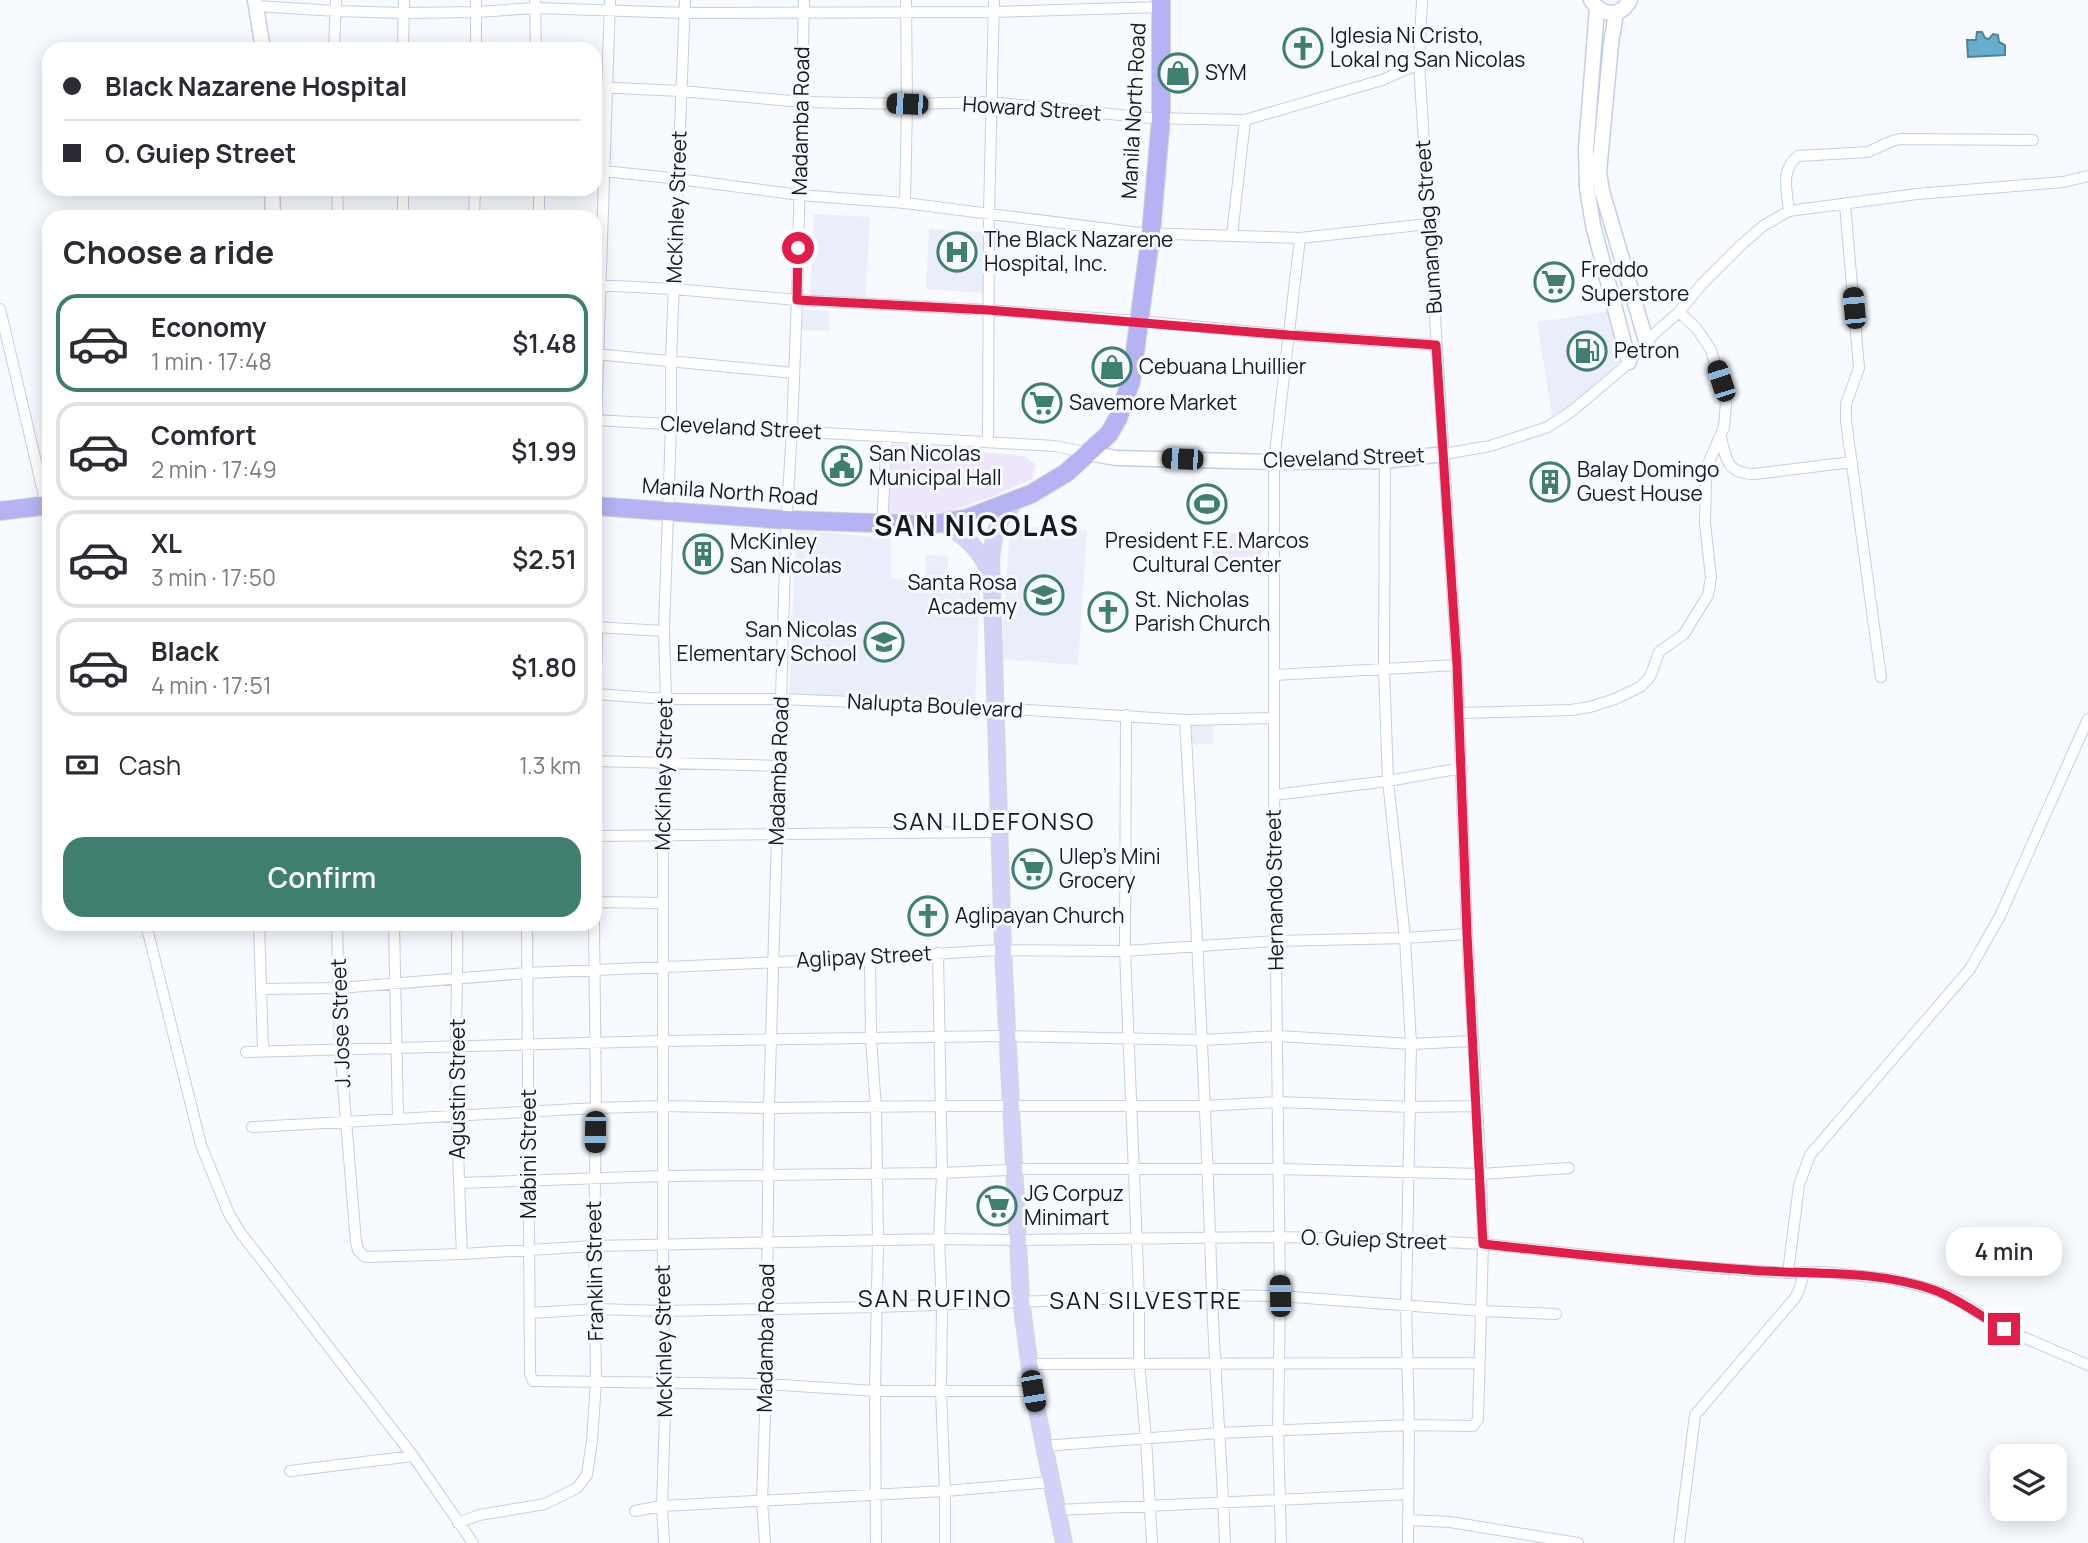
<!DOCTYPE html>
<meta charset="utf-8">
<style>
:root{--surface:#fff;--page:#f2f2f3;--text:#2b2b33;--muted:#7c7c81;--line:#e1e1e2;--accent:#3e7f6f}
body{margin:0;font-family:Manrope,sans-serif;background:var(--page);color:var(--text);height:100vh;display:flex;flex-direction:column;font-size:26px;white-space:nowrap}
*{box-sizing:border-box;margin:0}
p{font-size:23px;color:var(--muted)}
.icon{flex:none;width:38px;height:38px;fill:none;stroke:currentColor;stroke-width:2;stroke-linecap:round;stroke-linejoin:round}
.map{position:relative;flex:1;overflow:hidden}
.details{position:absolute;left:42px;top:210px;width:560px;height:721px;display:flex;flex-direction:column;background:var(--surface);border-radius:21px;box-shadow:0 4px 18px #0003}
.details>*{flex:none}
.banner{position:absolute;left:42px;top:42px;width:560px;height:154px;border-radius:21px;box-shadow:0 4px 18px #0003;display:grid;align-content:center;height:154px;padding:0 21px;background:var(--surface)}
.buttons{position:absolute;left:1990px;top:1444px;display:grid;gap:14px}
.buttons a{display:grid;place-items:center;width:77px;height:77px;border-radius:14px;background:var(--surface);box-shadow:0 4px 18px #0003;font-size:35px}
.end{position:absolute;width:32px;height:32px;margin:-16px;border:9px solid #e11d48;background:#fff;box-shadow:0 0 0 4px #fff}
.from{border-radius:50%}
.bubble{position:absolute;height:49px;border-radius:21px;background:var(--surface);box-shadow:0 4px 18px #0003;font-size:23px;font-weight:600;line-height:49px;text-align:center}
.car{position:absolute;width:21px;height:42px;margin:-21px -10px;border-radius:9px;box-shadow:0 0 5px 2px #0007;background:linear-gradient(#222 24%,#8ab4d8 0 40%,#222 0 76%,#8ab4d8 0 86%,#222 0)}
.banner b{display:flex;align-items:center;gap:24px;height:66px;font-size:26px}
.banner b+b{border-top:2px solid var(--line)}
.banner i{width:18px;height:18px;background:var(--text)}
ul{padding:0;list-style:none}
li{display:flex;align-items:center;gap:21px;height:98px;margin:0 14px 10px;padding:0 7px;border:4px solid var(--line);border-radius:21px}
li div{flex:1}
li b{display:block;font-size:26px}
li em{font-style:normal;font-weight:600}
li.on{border-color:var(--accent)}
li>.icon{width:63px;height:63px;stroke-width:1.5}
h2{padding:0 21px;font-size:32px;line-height:84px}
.pay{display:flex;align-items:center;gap:18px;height:77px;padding:0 21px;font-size:26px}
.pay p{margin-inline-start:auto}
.action{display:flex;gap:14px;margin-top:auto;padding:14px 21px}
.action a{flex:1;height:80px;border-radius:21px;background:var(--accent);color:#fff;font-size:28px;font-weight:600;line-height:80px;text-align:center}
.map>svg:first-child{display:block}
</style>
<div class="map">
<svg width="2088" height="1543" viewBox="0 0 2088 1543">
<rect width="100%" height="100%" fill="#f7fafe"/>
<path fill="#e9eefa" d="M814,214L870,217L865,304L810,300Z
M929,229L986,232L983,293L926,289Z
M803,310L829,311V331L802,330Z
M1610,311L1619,362L1569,410L1553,421L1537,322Z
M1010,525L1087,530L1078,665L1001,659Z
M796,529L891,539V578L980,584L975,706L789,700Z
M926,555L948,556L947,578L925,577Z
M1189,723H1213V744H1190Z"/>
<path fill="#efe6fc" d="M893,444L1025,456L1036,465L1032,479L991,497L933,517L887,516Z
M1213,533L1262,534L1261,568L1212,567Z"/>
<path fill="#67adce" stroke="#4f819a" stroke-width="2" d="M1977,32H1982L1985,38L1989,39L1993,34L1998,35L1999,42L2005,45V55L1968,57L1967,40H1976Z"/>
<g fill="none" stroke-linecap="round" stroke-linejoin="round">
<g stroke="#c4cee5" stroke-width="12">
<path id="street" d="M476,0V49
M535,0L536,49
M256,6L336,11L404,13L477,12L535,8L685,13L994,12L1161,7
M334,49L336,0
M403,49L404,0
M595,87L681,91L802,102L907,104L990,102L1150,118L1245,120L1382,80L1419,64
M595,170L679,179L800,195L905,203L1140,233L1300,238L1428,224
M337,189L338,217
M403,189V217
M905,203L907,104L906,0
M1845,204L1859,368L1846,404V421L1881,677
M1789,211C1787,192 1780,169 1798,156L1868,152L1892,141L1900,139L2033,140
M474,217L475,189
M539,217V189
M1232,235L1245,120
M595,285L674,289L797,300L988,310L1150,322L1288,335L1436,345
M0,309L49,517
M595,354L794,373
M595,420L1055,446L1088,453
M596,420L610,0
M1721,437C1726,460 1727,474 1755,474L1852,462
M988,442L989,213L994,0
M1444,454L1490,446L1548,427L1572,411L1622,369L1656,332L1679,312L1701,285L1741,245L1763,226L1789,211L1917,194L2063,182L2088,176
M1385,461L1384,669L1388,781L1405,938L1411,1044L1406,1304L1409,1425L1408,1543
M882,524L887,437
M595,627L664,631
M1274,675L1457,665
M595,694L666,699H781L995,708L1185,720L1274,718
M1460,713L1571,710L1590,707L1615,699L1640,687L1650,677L1659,652L1684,634L1708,595L1711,578L1705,523L1706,479L1709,462L1724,427L1726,403L1711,350L1697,329L1679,312
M1126,715L1125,951L1139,1297V1362L1146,1439L1152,1543
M1185,720C1196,911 1206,1103 1212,1295C1215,1378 1222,1460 1225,1543
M595,734L597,627
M595,761L778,766
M1274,795L1388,781L1462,768
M595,836L999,832
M595,902L663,903
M146,924L201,1145L229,1214L240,1232L413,1456L473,1543
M259,924L263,1050
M337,924L340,1048L356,1242L358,1250L365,1257L462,1254L594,1246L939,1239L1018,1240L1279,1237L1407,1240L1483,1244L1699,1267L1788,1273L1824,1272L1891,1279L1935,1290L1958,1300L2004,1329L2088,1365
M394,924L398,1119
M457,924C458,966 456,1007 456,1049C456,1117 459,1186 462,1254
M527,924L530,1374L533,1381L766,1384L875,1391H1033
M938,953L942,1173L939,1239L942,1304L941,1392L945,1491V1543
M870,958L871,1039L876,1108L878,1241L875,1391L876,1543
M261,989L339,988L527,973L870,958L999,950L1125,951L1275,941L1405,938L1467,934
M246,1052L663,1041L1002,1036L1203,1040L1278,1036L1411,1044L1473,1041
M252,1127L596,1108L664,1106L769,1108L940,1106H1204L1278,1102L1411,1107L1477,1106
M459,1183L664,1176L942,1173L1029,1169H1278L1481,1174L1569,1168
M1788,1273L1799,1185L1810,1155L1970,969L2000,916L2088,719
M530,1313L596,1309L663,1311L877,1307L1212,1295L1280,1296L1481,1311L1556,1314
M1029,1364L1478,1363
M1043,1446L1219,1433L1409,1425L1473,1426L1478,1419L1483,1244L1481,1174L1467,934L1457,665L1419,64L1422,0
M290,1471L413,1456
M1057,1510L1408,1494
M635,1511L662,1506L945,1491L1051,1482
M1408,1520L1450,1522L1578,1543
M458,1523L479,1515L545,1504L577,1488L587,1475L592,1441L596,1381L594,1246L596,1108L594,924
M664,1543L662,1506L666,1382L663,1311V835L666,699L664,631L671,425V360L685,0
M765,1543L762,1501L766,1384L769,1108L786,528L792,430L797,300L804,0
M1281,1543L1278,1431L1280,1296L1274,795V462L1300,238
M1679,1543L1695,1415L1795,1298L1799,1290L1804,1272"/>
</g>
<g stroke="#c4cee5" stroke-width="17">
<path id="secondary" d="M255,0L263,49
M1591,0C1602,16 1620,18 1630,0
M1597,8L1586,149L1587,188L1593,225L1629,362
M1616,13L1611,44L1599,172L1602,191L1647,344
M272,189L273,217
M1088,453L1116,458L1274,462L1385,461L1444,454"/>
</g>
<g stroke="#d5d6d7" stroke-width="18">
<path id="primary" d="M1019,498C998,519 994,529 991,559L1003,950L1021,1300L1033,1391L1064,1543
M942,523C963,534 982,551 990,574"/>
</g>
<g stroke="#d5d6d7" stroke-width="20">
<path id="highway" d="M595,506L787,520L930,525L968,518L1031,494L1066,473L1088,453L1109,434L1118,418L1131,381L1151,233L1161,118V0
M0,511L49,505"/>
</g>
<use href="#street" stroke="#fff" stroke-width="10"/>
<use href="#secondary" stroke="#fff" stroke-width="14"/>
<use href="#primary" stroke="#d3d1f8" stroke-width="16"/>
<use href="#highway" stroke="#b6b3f4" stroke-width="18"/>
</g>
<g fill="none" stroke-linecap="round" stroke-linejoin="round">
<path stroke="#e11d48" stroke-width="9" d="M798,248L797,300L988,310L1288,335L1436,345L1457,665L1467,934L1483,1244C1571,1254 1660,1264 1749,1270C1810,1275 1874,1269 1934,1290C1959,1299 1980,1316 2004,1329"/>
</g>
<defs>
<g id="church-ring" transform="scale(2.0125)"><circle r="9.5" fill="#f7fafe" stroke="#3e7f6f" stroke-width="1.5"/><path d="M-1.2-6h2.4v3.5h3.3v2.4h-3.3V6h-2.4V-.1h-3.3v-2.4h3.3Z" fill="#3e7f6f"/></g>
<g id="shop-ring" transform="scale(2.0125)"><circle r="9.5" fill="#f7fafe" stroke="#3e7f6f" stroke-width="1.5"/><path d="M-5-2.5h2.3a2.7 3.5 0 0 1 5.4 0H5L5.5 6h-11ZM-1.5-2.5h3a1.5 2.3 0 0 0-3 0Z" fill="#3e7f6f"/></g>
<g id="hospital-ring" transform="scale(2.0125)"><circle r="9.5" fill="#f7fafe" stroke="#3e7f6f" stroke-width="1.5"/><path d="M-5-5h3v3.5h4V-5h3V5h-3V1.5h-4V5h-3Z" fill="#3e7f6f"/></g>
<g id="supermarket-ring" transform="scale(2.0125)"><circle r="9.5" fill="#f7fafe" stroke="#3e7f6f" stroke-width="1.5"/><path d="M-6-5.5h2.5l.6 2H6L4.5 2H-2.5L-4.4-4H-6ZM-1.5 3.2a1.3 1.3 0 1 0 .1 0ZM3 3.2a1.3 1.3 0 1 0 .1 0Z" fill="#3e7f6f"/></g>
<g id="fuel-ring" transform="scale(2.0125)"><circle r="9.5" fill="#f7fafe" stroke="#3e7f6f" stroke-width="1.5"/><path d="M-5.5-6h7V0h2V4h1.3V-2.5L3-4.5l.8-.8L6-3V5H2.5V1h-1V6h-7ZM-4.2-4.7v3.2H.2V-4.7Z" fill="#3e7f6f"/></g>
<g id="civic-ring" transform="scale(2.0125)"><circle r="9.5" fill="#f7fafe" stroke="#3e7f6f" stroke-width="1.5"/><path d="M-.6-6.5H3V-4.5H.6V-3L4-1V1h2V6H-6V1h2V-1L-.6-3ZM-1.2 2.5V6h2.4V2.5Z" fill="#3e7f6f"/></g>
<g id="building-ring" transform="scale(2.0125)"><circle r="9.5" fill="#f7fafe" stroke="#3e7f6f" stroke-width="1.5"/><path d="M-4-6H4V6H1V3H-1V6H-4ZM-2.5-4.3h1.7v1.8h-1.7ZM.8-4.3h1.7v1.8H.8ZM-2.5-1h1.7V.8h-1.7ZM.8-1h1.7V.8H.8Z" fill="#3e7f6f"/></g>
<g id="stadium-ring" transform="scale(2.0125)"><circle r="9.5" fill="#f7fafe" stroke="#3e7f6f" stroke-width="1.5"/><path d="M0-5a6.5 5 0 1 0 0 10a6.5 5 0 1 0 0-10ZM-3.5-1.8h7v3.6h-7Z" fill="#3e7f6f"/></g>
<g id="school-ring" transform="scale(2.0125)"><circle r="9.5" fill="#f7fafe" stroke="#3e7f6f" stroke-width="1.5"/><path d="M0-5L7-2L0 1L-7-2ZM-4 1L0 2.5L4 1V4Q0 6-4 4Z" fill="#3e7f6f"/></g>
</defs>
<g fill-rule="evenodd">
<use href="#church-ring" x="1303" y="48"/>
<use href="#shop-ring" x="1178" y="73"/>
<use href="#hospital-ring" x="957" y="252"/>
<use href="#supermarket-ring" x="1554" y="282"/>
<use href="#fuel-ring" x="1587" y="351"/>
<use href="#shop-ring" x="1112" y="367"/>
<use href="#supermarket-ring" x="1042" y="403"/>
<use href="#civic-ring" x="842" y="466"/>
<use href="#building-ring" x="1550" y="482"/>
<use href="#stadium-ring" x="1207" y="504"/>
<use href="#building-ring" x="703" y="554"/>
<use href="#school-ring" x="1044" y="595"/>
<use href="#church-ring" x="1108" y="612"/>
<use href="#school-ring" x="884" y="642"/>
<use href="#supermarket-ring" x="1032" y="869"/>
<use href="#church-ring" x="928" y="916"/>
<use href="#supermarket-ring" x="997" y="1206"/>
</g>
<g text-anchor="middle" stroke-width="6" stroke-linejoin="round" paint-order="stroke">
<g font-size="21" fill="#161921" stroke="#f7fafe" text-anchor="start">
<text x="1330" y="43">Iglesia Ni Cristo,<tspan x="1330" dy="24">Lokal ng San Nicolas</tspan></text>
<text x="1205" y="80">SYM</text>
<text x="984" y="247">The Black Nazarene<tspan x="984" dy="24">Hospital, Inc.</tspan></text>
<text x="1581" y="277">Freddo<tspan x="1581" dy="24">Superstore</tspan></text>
<text x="1614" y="358">Petron</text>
<text x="1139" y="374">Cebuana Lhuillier</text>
<text x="1069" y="410">Savemore Market</text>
<text x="869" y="461">San Nicolas<tspan x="869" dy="24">Municipal Hall</tspan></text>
<text x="1577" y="477">Balay Domingo<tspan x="1577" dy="24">Guest House</tspan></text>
<text x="1207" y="548" text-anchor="middle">President F.E. Marcos<tspan x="1207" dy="24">Cultural Center</tspan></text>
<text x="730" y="549">McKinley<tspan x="730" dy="24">San Nicolas</tspan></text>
<text x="1017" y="590" text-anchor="end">Santa Rosa<tspan x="1017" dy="24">Academy</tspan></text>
<text x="1135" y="607">St. Nicholas<tspan x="1135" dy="24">Parish Church</tspan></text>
<text x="857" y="637" text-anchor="end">San Nicolas<tspan x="857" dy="24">Elementary School</tspan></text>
<text x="1059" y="864">Ulep's Mini<tspan x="1059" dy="24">Grocery</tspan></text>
<text x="955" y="923">Aglipayan Church</text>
<text x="1024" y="1201">JG Corpuz<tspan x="1024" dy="24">Minimart</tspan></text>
</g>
<g font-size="21" fill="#161921" stroke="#f7fafe">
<text transform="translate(1032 109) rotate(4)" y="7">Howard Street</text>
<text transform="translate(1134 111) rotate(-87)" y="7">Manila North Road</text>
<text transform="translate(801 121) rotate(-89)" y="7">Madamba Road</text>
<text transform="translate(677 207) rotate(-88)" y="7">McKinley Street</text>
<text transform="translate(1429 227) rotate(-94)" y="7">Bumanglag Street</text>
<text transform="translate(741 428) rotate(3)" y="7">Cleveland Street</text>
<text transform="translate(1344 458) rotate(-2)" y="7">Cleveland Street</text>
<text transform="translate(730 492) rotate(4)" y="7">Manila North Road</text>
<text transform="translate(935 706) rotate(3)" y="7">Nalupta Boulevard</text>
<text transform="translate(779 771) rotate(-88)" y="7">Madamba Road</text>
<text transform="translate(664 774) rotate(-89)" y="7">McKinley Street</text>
<text transform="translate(1275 890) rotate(-91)" y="7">Hernando Street</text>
<text transform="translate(864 957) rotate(-3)" y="7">Aglipay Street</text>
<text transform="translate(341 1023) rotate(-92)" y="7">J. Jose Street</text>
<text transform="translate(458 1089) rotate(-90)" y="7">Agustin Street</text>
<text transform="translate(529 1154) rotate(-90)" y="7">Mabini Street</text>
<text transform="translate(1374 1240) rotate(2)" y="7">O. Guiep Street</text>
<text transform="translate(595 1271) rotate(-91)" y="7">Franklin Street</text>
<text transform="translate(766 1338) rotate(-89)" y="7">Madamba Road</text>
<text transform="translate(664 1341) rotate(-91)" y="7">McKinley Street</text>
</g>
<g font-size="24" letter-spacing="2" fill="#161921" stroke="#f7fafe">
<text x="994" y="830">SAN ILDEFONSO</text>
<text x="935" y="1307">SAN RUFINO</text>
<text x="1146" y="1309">SAN SILVESTRE</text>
</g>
<g font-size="28" font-weight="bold" letter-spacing="2" fill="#161921" stroke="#f7fafe">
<text x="977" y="536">SAN NICOLAS</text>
</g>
</g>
</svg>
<div class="buttons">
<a><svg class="icon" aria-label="layers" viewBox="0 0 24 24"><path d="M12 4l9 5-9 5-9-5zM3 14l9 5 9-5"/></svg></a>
</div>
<i class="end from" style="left:798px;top:248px"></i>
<i class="end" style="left:2004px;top:1329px"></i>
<div class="bubble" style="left:1946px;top:1227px;width:116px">4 min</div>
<i class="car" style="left:907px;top:104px;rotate:272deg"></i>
<i class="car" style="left:1854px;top:308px;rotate:355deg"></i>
<i class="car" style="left:1721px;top:381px;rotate:342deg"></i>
<i class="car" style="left:1182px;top:459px;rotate:272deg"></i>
<i class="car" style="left:595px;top:1132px;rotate:181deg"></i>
<i class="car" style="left:1280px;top:1296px;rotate:359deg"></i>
<i class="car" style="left:1033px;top:1391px;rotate:170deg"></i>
<div class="banner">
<b><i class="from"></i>Black Nazarene Hospital</b>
<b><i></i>O. Guiep Street</b>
</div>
<section class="details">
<h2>Choose a ride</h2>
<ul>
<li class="on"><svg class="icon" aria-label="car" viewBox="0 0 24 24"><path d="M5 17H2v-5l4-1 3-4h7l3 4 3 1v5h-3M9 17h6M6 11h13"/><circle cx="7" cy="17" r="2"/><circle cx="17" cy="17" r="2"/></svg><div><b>Economy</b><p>1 min · 17:48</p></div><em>$1.48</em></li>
<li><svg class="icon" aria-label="car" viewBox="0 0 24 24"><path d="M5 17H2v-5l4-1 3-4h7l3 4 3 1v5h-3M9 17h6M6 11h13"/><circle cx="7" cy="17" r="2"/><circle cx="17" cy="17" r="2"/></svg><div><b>Comfort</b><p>2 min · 17:49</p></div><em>$1.99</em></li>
<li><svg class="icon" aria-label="car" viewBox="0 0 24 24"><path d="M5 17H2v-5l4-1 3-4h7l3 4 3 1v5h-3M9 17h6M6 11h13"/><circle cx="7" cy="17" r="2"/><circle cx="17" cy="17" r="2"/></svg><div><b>XL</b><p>3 min · 17:50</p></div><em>$2.51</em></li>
<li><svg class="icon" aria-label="car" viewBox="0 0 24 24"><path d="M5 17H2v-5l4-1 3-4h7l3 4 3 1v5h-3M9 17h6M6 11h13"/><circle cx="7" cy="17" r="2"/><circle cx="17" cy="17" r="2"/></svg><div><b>Black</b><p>4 min · 17:51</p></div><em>$1.80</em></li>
</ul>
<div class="pay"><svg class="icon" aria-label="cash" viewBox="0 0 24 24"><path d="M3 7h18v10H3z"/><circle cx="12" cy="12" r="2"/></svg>Cash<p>1.3 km</p></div>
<div class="action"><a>Confirm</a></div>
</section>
</div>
